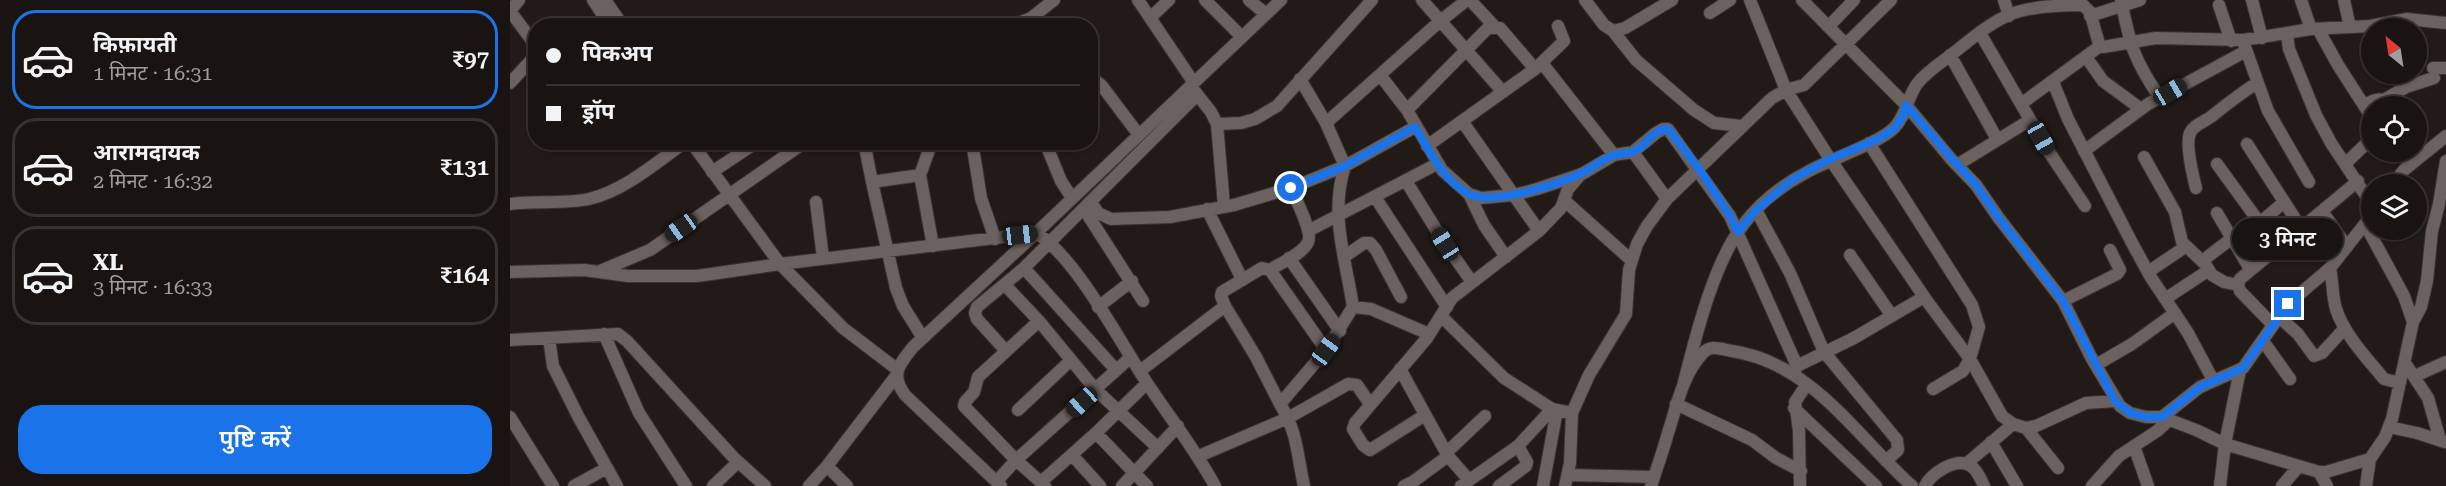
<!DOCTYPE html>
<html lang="hi">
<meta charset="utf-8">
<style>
:root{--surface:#191411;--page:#221d1a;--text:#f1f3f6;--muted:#9f9e9f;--line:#373331;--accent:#1a73e8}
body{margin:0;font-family:"Roboto Serif","Noto Sans Devanagari",serif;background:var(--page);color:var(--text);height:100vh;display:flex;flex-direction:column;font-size:22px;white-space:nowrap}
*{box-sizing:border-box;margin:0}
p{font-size:20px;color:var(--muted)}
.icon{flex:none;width:33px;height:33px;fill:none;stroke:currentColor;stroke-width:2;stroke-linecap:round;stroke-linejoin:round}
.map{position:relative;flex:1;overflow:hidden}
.sheet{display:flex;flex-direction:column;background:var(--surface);width:510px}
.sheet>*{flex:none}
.banner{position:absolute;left:18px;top:18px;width:570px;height:132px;border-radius:24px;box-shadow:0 2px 4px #0004,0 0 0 2px var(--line);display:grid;align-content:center;height:132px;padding:0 18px;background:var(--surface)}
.needle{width:39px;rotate:330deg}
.controls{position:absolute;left:1851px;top:18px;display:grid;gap:12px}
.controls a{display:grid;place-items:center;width:66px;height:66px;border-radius:50%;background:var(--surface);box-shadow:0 2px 4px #0004,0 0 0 2px var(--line);font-size:30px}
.end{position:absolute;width:27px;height:27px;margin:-14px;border:8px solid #1a73e8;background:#fff;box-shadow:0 0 0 3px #fff}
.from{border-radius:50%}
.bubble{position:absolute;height:42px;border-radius:21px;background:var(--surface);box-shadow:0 2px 4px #0004,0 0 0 2px var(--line);font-size:20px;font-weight:600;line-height:42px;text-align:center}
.car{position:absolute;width:18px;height:36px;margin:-18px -9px;border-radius:8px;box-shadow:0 0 4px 2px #0007;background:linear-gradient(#222 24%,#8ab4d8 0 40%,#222 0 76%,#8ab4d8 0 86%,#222 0)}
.banner b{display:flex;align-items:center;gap:21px;height:57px;font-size:22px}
.banner b+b{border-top:2px solid var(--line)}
.banner i{width:15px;height:15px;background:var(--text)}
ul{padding:10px 0 0;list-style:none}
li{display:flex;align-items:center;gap:18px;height:99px;margin:0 12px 9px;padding:0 6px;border:3px solid var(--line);border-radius:24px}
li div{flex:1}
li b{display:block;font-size:22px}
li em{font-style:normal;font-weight:600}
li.current{border-color:var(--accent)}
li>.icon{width:54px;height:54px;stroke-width:1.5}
.action{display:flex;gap:12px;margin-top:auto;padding:12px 18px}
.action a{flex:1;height:69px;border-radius:24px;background:var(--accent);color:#fff;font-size:24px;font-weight:600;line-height:69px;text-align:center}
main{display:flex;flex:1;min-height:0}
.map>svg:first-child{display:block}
</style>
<main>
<section class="sheet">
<ul>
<li class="current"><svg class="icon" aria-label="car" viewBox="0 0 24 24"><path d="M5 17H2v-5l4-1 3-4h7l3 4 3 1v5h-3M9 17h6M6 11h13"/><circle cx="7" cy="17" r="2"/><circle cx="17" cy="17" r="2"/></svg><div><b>किफ़ायती</b><p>1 मिनट · 16:31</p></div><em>₹97</em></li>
<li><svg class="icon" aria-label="car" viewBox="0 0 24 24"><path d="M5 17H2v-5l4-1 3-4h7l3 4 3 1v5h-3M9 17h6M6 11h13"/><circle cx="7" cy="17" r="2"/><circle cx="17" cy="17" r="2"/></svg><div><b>आरामदायक</b><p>2 मिनट · 16:32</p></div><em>₹131</em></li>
<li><svg class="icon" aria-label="car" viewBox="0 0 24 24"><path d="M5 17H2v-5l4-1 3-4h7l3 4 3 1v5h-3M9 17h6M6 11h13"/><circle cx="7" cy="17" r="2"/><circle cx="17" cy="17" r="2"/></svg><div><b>XL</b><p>3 मिनट · 16:33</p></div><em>₹164</em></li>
</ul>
<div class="action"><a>पुष्टि करें</a></div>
</section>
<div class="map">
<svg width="1936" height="486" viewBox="0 0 1936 486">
<rect width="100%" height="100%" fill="#211a17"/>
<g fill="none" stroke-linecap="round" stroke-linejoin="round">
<g stroke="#3a3433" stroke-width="14">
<path id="minor" d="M83,0L100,26
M95,0L113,26
M628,0L684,83
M695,0L732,37
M739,0L756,14
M912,0L993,92
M960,0L985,27
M1075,0L1094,25L1103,31L1115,28L1162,0
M1240,0L1276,90L1320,159L1417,301L1460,359L1492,416L1503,424L1516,428L1526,426L1576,403L1605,401
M1292,0L1396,105L1441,159L1466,185L1488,217L1553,301L1582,359L1610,406L1620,413L1636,417H1652L1686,430L1715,444L1809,472H1816L1860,459
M1494,0L1499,16
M1611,0C1620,45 1624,60 1650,98
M1742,0L1752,38
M1791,0L1801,29
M1834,0L1840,27
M1709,5L1721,41
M0,11L26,46
M0,11L9,0
M1200,13L1220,0
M1580,16L1630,0
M640,18L659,0
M501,26L521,18L544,0
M1319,26L1344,0
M1808,29L1828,65L1862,118
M1103,31L1126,60L1184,110L1204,123L1231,126
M1470,33L1537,149L1575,206
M1777,35L1779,49L1806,115L1821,143L1862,205
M1734,44L1758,111L1799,182
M1440,55L1487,139
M1576,57L1593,81L1631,109
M1032,63L1104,155
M1923,68H1936
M870,75L897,110L932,170L959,194L971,198L1004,195L1027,189L1072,174L1104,155L1123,152L1146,133L1153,129H1158L1220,216L1287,366L1284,374
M580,76L592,86L629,135
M790,79L816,123L835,166C819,215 836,259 843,307L816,350L770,404C788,433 787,455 794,486
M1543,82L1558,119L1621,241L1640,276L1678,333L1703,380
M0,83L26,55
M683,89L701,112L707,124L714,206
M1874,100L1896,87L1924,78
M1511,104L1590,46
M1854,105C1865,99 1873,96 1882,106
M897,110L978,28H990L1025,69
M952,121L1029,231
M816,123L929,22L957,0
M707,124L731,123L745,119L767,106L862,0
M181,142L270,264L526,233L771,0
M354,142L362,182L410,175L423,246
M462,142L471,198L485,239
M535,142L551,181L562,198
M1359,143L1462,305L1469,327L1460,359L1453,371L1423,389
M1737,144L1791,228
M917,146L1025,69L1054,41L1048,26
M1574,151L1638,104L1736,51
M1123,152L1157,199
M1634,157L1665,212L1672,242L1695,264L1702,275L1714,282L1728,285
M1707,164L1749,222
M1835,164L1862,138
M1447,165L1520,120
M202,172L247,142
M410,175L422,142
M896,181L935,244L962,282
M362,182L386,288L393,306L413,338
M1883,184L1894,170L1936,136
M1686,188C1683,176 1675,144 1680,133C1684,124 1695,122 1702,116C1717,104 1731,93 1747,83
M959,194L974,225L996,257
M865,197L937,307
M1055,201L1121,260
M306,202L313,258
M581,202L588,213L601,219L660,217L724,205L781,188L835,166L905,127
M0,204C25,201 55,204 79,199C114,191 147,162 175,142
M574,209L633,301
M697,209L732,279
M1246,210L1280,273L1314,352L1387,440L1388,450L1376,461
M1812,211L1837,247
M1707,213L1740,269
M1855,224L1894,296L1903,322
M798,231L927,164
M1760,253L1745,227L1774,202
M1340,255L1382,316
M834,257L854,243H860L866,250L891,297
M779,258L830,331
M1692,261L1721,239
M514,268L606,370
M1820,268C1823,281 1822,296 1826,309C1835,336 1857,358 1874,379L1890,383
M760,270C770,263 793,254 798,242C803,232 786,200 781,188
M90,271L140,250L295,142
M0,272L74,270L118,276H187L270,264L333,328L388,370
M1638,272L1675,247
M495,285L529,321L585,389L648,448
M1655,299L1699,270
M1553,301L1607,274L1610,270L1600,250
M588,307L622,281
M843,307L861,309L919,334
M932,317L994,378L1042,409
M1769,317L1788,334L1804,356L1812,353L1835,328
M529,321L468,377L464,392L455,402L454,406L506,460L535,486
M1763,325L1730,291L1728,285L1730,279L1848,181
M94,334L129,413L176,486
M39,338L43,366L68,416L107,486
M0,340L108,334L117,341L224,458L255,486
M1753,341L1780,379
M496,351L467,319L465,313L467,307L514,268L687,95
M1895,363L1918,398L1930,440
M1586,365L1622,344L1665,313
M1287,366L1344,338L1414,297
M890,369L938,456L904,481L894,486
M630,371L715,306
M1905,376L1936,362
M1174,382C1186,335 1204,262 1233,225C1250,202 1274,184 1299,171C1321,159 1369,143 1384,128C1396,116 1397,98 1407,84C1416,72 1429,64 1441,55C1460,40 1479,23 1501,14C1522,6 1551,5 1573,5L1580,12L1589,44L1593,47L1646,38L1733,40L1801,29L1860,26L1897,19L1936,23
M770,404L746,357L715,306L711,296L712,292L752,268L760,270L816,350
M1166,404L1242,440L1266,458L1291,471
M1284,408L1366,486
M508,410L560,361
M915,415L860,450L853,445L843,429L845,423L917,338L942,298L1029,231L1051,208L1058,189L1071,174
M0,417L43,486
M1652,417L1690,387L1733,368L1778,304L1820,268L1862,215
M1879,427L1907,433L1935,442
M1516,428L1548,468
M586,433L637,486
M1481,442L1507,486
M1624,446L1638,486
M936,453L975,416
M562,455L590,486
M689,456L778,418L838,384L847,385L860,404
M938,456L959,480
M1456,464L1503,424
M317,466L337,486
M1809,472L1817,486
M1058,475L1144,477
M487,481L506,460L621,357
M531,482L586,433L637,383
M64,486L97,468
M203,486L228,462
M299,486L317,466L386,376
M491,486L395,395C380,374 389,365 403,347L526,233C566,257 610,342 637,383C660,418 685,449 705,486
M612,486L668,426
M951,486L1008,446L1042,409L1062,413L1079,375L1116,314L1119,270L1127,244L1137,226L1157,199L1262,98L1276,90L1294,85L1381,0
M989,486L1016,466L1017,462L1008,446
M1033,486L1047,410
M1055,486L1060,463L1062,413
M1141,486C1147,468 1153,451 1158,433C1167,406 1172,376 1192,354C1200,344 1211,349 1222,351C1302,363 1346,436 1402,486
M1290,486L1289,431L1285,402L1297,384
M1415,486C1421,474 1446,456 1461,466C1467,470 1471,479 1474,486
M1582,486L1609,456L1647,431L1658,421
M1710,486L1715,444L1730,370
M1772,486L1789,466
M1856,486L1860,459L1875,437L1882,419L1903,322L1911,307L1917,281L1922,231L1929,204L1936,161"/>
</g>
<use href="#minor" stroke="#6b615e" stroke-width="12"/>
</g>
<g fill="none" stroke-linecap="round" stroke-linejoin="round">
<path stroke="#1a73e8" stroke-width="8" d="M781,188L835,166L905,127C919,150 933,181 959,194C981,206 1048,184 1070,174C1082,169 1090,160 1102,156C1109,153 1118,154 1125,151C1137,145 1144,128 1158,129L1189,169L1220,216L1228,232L1246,210L1283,179L1320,159L1366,140L1384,129L1392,118L1396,105L1442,159L1466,185L1488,217L1553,301L1605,401L1620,413L1636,417H1652L1690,387L1733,368L1778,304"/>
</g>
</svg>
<div class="controls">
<a><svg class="needle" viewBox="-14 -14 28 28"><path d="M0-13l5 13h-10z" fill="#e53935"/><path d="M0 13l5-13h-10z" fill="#9f9e9f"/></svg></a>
<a><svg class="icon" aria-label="locate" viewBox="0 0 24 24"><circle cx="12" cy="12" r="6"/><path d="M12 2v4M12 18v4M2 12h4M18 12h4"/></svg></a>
<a><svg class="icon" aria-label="layers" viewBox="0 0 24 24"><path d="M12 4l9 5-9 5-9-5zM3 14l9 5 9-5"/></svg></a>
</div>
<i class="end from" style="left:781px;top:188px"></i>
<i class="end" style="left:1778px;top:304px"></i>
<div class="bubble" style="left:1722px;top:218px;width:111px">3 मिनट</div>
<i class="car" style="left:1660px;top:92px;rotate:60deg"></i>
<i class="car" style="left:1531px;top:138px;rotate:151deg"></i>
<i class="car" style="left:171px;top:228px;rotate:235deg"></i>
<i class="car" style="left:510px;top:235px;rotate:83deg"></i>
<i class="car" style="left:935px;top:244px;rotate:328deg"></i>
<i class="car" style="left:816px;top:350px;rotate:36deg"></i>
<i class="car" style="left:572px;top:402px;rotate:228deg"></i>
<div class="banner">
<b><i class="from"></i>पिकअप</b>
<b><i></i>ड्रॉप</b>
</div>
</div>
</main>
